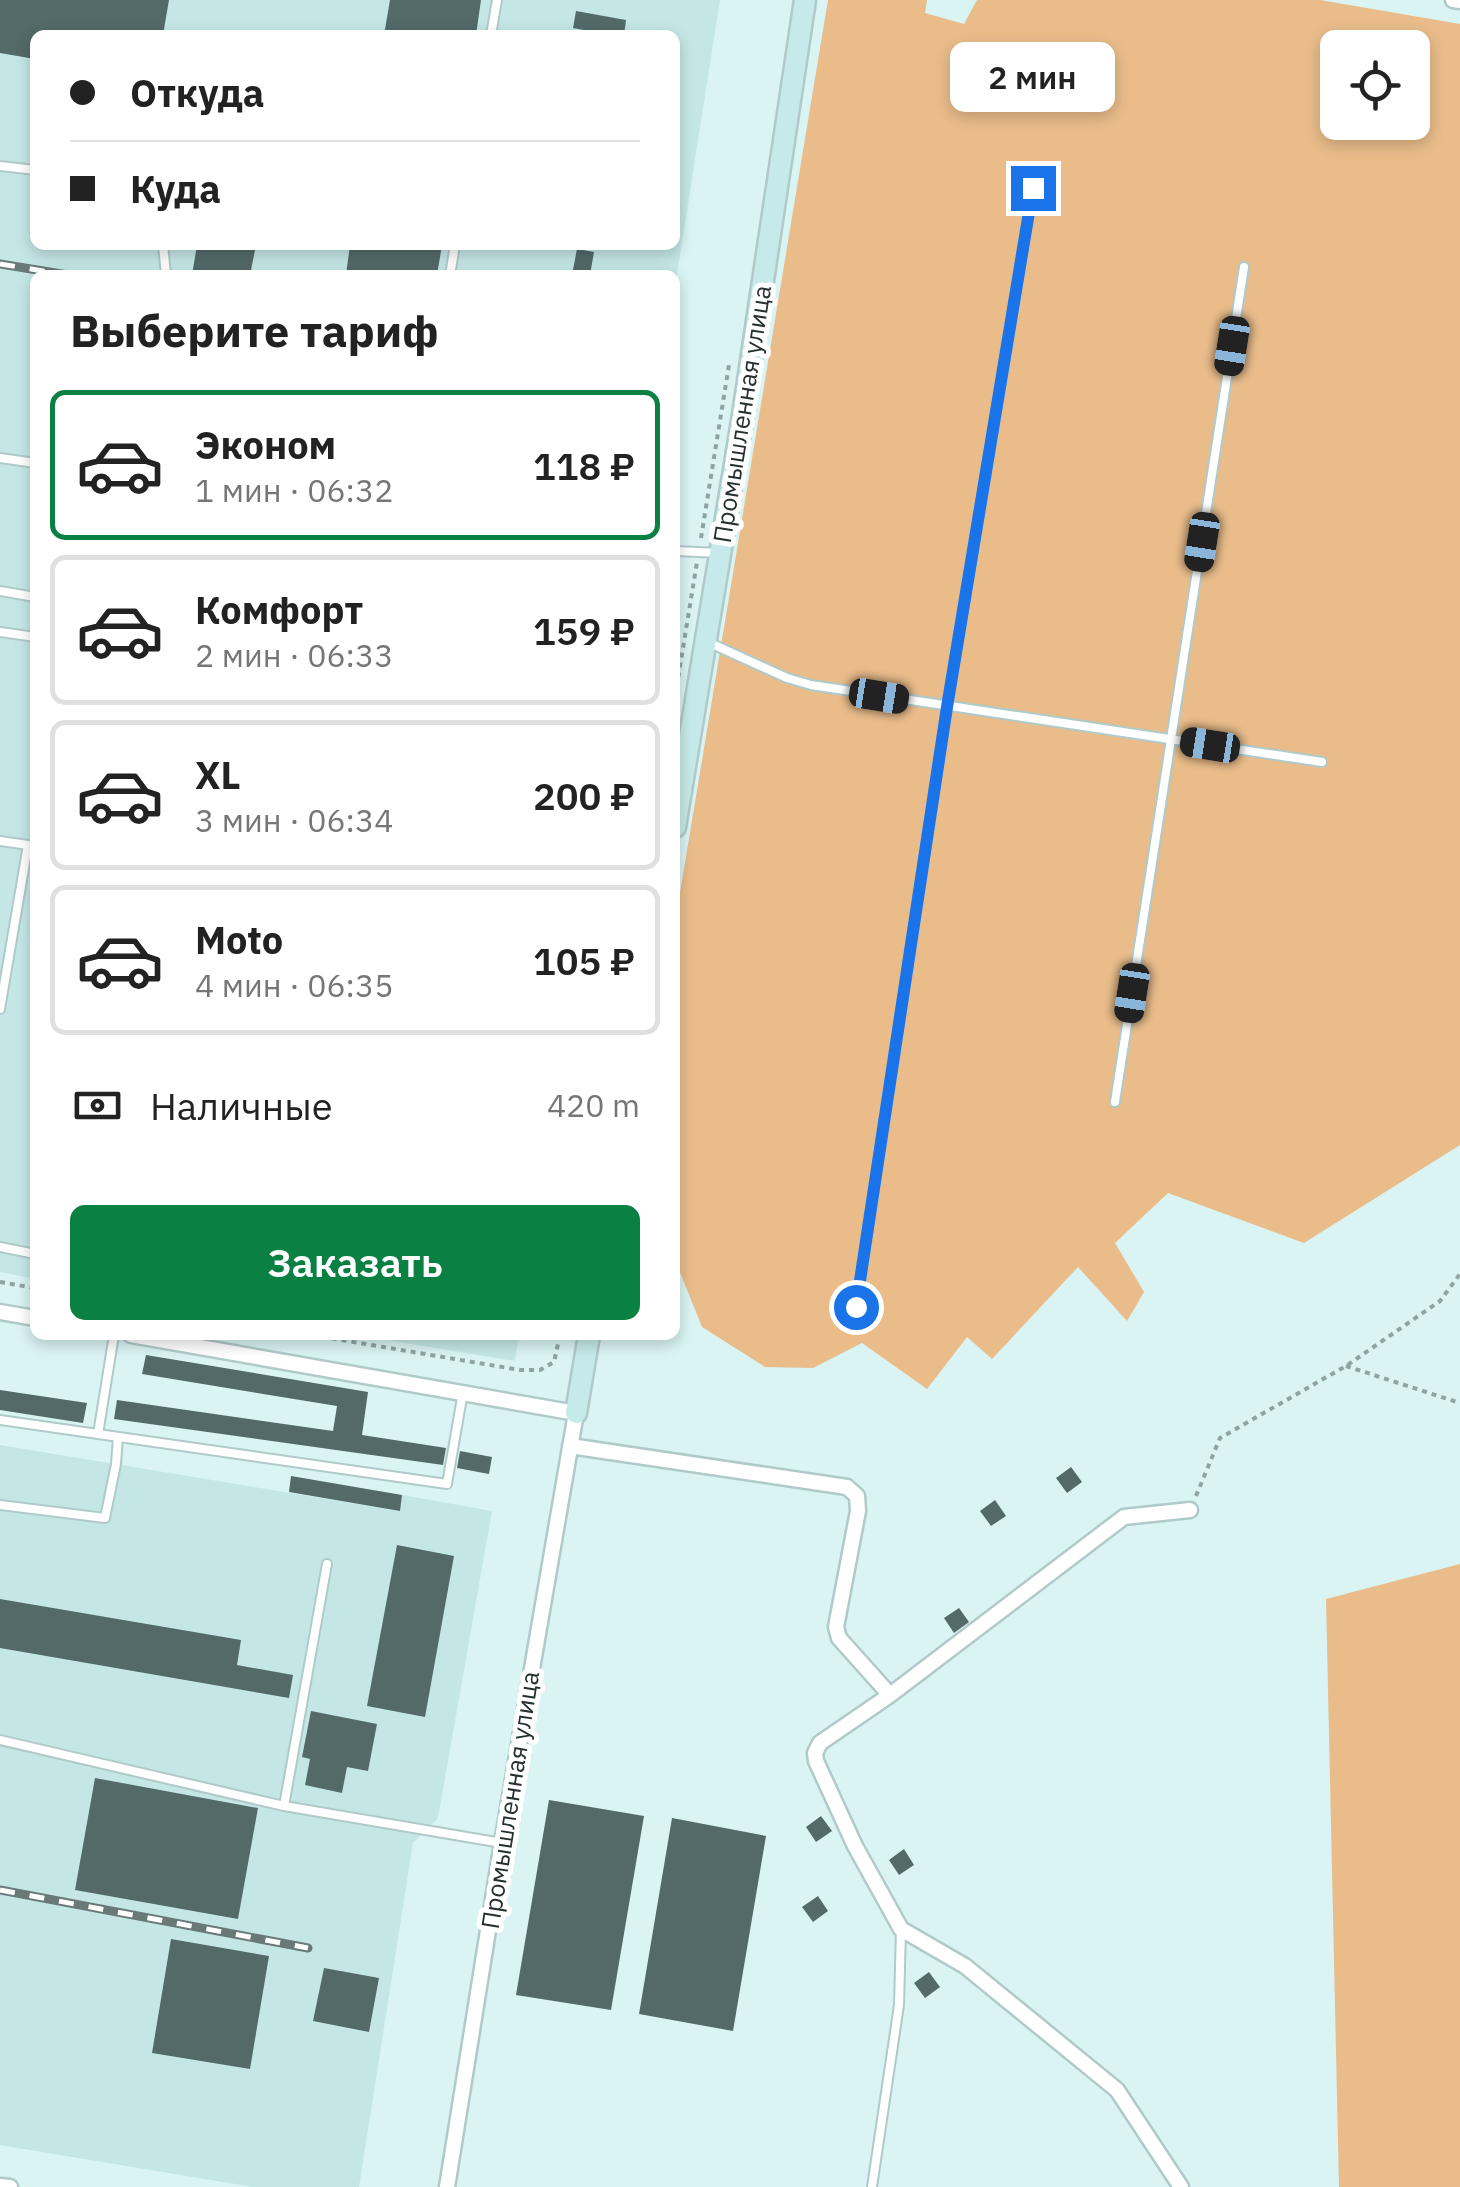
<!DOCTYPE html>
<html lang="ru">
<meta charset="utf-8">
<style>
:root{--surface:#fff;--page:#f6f6f6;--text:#222;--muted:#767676;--line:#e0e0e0;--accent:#0b8043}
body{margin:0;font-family:"IBM Plex Sans",sans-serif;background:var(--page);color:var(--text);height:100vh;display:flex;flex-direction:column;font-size:38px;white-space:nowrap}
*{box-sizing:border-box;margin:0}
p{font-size:32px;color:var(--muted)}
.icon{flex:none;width:55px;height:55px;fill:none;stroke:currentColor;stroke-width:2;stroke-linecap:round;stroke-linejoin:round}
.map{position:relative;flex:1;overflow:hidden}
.details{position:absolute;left:30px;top:270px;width:650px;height:1070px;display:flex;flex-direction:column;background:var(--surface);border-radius:15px;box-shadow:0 5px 15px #0003}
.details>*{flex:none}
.top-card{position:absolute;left:30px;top:30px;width:650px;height:220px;border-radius:15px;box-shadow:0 5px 15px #0003;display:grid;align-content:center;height:220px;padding:0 40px;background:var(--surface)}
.controls{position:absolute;left:1320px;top:30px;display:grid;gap:20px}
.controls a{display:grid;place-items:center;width:110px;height:110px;border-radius:15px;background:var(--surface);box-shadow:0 5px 15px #0003;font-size:50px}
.end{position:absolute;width:45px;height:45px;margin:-22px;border:12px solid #1a73e8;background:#fff;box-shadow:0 0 0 5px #fff}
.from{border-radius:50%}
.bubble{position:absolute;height:70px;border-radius:15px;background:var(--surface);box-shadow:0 5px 15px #0003;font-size:32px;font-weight:600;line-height:70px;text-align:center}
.car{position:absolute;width:30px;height:60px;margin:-30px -15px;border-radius:12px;box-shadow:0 0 8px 2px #0007;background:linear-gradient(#222 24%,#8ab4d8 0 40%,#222 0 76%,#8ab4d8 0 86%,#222 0)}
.top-card b{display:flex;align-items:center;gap:35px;height:95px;font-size:38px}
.top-card b+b{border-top:2px solid var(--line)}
.top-card i{width:25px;height:25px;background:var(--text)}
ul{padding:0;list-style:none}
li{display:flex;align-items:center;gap:30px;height:150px;margin:0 20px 15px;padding:0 20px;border:5px solid var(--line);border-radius:15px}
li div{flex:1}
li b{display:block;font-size:38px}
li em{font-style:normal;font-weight:600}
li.active{border-color:var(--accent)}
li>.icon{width:90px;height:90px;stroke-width:1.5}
h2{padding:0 40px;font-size:45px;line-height:120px}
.pay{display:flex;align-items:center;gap:25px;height:110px;padding:0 40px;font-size:38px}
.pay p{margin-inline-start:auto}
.primary-button{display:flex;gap:20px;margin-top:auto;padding:20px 40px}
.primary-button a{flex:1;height:115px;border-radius:15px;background:var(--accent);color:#fff;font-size:40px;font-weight:600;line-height:115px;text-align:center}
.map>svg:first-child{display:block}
</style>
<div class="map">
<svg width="1460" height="2187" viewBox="0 0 1460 2187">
<rect width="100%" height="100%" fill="#d9f4f3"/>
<path fill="#c4e7e6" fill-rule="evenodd" d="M0,0H720L675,287V275H35V1279L0,1272ZM35,35H675V245H35Z
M356,1335H519L515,1361Z
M0,1445L399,1511L402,1495L492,1511L438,1818L413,1843L359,2187H253L0,2145Z"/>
<path fill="#e9bc8a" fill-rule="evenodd" d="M828,0H927L925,13L964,24L977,0H1320L1460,24V1145L1304,1243L1168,1193L1115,1243L1144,1292L1127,1321L1078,1267L992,1359L967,1337L927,1389L862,1343L813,1368L765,1367L702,1327L675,1260V923ZM1338,48H1412V122H1338Z
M1460,1564V2187H1339L1326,1599Z"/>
<path fill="#536a69" d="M0,0H169L163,35H35V59L0,53Z
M390,0H481L476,35H384Z
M576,11L626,20L624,35H611L573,28Z
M197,245H256L250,275H192Z
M350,245H442L437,275H346Z
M577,249L594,252L590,275H572Z
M146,1355L368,1392L362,1435L446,1448L443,1465L114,1419L117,1400L333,1431L337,1406L142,1374Z
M0,1390L87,1403L83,1423L0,1410Z
M460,1451L492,1457L489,1474L457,1468Z
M1071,1467L1082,1482L1067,1493L1056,1478Z
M291,1476L402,1495L400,1511L289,1492Z
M995,1500L1006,1516L991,1526L980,1511Z
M397,1545L454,1556L425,1717L367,1706Z
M0,1599L241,1640L237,1665L293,1675L289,1698L0,1648Z
M959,1608L969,1622L954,1633L944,1618Z
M311,1711L377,1724L368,1771L347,1767L342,1793L305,1785L310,1759L302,1757Z
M95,1778L258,1808L238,1919L75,1890Z
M549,1800L644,1816L611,2010L516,1995Z
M821,1816L832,1831L816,1842L806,1827Z
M672,1818L766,1836L733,2031L639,2014Z
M904,1849L914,1865L899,1875L889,1860Z
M818,1896L828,1911L813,1922L802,1907Z
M171,1939L269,1956L250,2069L152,2053Z
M324,1968L379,1978L369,2032L313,2021Z
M929,1972L940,1987L925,1998L914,1983Z"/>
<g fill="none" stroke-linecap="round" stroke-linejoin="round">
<g stroke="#b0cac9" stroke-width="12">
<path id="lane" d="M491,35L497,0
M0,166L35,170
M163,245L166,275
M450,275L455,245
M0,458L35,463
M675,551L720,553
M0,591L35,597
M0,632L35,637
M710,643L787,678L811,685L1322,762
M0,841L35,846
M0,1009L28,845
M1115,1102L1244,267
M0,1247L35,1254
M856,1307L947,707L1033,189
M0,1420L447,1484L463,1392
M98,1434L114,1335
M0,1505L105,1518L116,1464L118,1437
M0,1740L284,1806L502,1843
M284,1806L327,1564
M872,2187L899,2005L901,1929"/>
</g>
<g stroke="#b0cac9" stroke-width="19">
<path id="street" d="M1453,0L1460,1
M0,1312L35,1318
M131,1335L576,1413L502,1843L447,2187
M570,1446L847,1487L857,1496L858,1511L836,1627L839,1638L890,1695
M0,2186L10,2187
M1181,2187L1117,2090L965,1966L901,1929L855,1846L816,1761L815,1753L820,1743L890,1695L1124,1517L1190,1510"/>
</g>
<g stroke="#b0cac9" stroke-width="25">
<path id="secondary" d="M675,827L742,421L805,0
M576,1413L589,1335"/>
</g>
<path stroke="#8fa3a2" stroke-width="4" stroke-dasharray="5 5" stroke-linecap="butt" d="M701,538L729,365
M675,697L697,562
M0,1282L35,1288
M312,1335L520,1370H540L554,1362L560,1335
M1346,1366L1460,1403
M1196,1496L1220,1438L1346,1366L1440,1301L1460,1274"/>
<use href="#lane" stroke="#fff" stroke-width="8"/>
<use href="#street" stroke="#fff" stroke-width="14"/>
<use href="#secondary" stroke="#c5eae9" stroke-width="20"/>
<g stroke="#687978" stroke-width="9">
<path id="rail" d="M0,264L68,275
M0,1890L308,1948"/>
</g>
<use href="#rail" stroke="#fff" stroke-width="5" stroke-dasharray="15" stroke-linecap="butt"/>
</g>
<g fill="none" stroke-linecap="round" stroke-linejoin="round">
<path stroke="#1a73e8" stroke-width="12" d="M856,1307L947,707L1033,188"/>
</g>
<g text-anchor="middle" stroke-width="10" stroke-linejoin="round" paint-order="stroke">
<g font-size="25" fill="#25302f" stroke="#fff">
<text transform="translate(742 414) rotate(-81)" y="9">Промышленная улица</text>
<text transform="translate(510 1800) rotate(-81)" y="9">Промышленная улица</text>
</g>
</g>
</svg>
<div class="controls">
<a><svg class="icon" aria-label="locate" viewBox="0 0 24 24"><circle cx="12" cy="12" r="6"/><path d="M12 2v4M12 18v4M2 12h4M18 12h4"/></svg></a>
</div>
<i class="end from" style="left:856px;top:1307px"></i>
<i class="end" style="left:1033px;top:188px"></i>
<div class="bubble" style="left:950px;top:42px;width:165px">2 мин</div>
<i class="car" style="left:1232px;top:346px;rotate:189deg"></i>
<i class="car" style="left:1202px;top:542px;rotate:189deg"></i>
<i class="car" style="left:879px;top:696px;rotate:99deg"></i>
<i class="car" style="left:1210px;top:745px;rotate:279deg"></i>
<i class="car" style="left:1132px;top:993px;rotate:189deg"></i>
<div class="top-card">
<b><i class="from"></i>Откуда</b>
<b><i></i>Куда</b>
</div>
<section class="details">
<h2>Выберите тариф</h2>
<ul>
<li class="active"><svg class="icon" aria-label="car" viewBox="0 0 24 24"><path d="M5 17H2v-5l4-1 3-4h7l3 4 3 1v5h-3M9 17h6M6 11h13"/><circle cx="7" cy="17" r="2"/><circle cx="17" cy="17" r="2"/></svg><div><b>Эконом</b><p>1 мин · 06:32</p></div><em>118 ₽</em></li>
<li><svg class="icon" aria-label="car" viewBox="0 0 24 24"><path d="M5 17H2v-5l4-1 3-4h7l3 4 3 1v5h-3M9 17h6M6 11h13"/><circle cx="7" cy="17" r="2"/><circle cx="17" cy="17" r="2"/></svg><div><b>Комфорт</b><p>2 мин · 06:33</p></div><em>159 ₽</em></li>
<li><svg class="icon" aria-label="car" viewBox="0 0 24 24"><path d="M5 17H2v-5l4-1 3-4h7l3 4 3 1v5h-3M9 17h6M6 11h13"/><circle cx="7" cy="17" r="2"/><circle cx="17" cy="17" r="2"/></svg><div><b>XL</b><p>3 мин · 06:34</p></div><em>200 ₽</em></li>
<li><svg class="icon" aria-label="car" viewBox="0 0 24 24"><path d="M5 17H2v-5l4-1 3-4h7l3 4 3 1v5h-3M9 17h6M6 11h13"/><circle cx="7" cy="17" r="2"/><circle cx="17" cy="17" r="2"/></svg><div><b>Moto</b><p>4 мин · 06:35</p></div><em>105 ₽</em></li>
</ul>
<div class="pay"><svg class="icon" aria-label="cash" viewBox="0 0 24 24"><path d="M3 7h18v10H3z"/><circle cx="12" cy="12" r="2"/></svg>Наличные<p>420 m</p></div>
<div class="primary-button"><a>Заказать</a></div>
</section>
</div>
